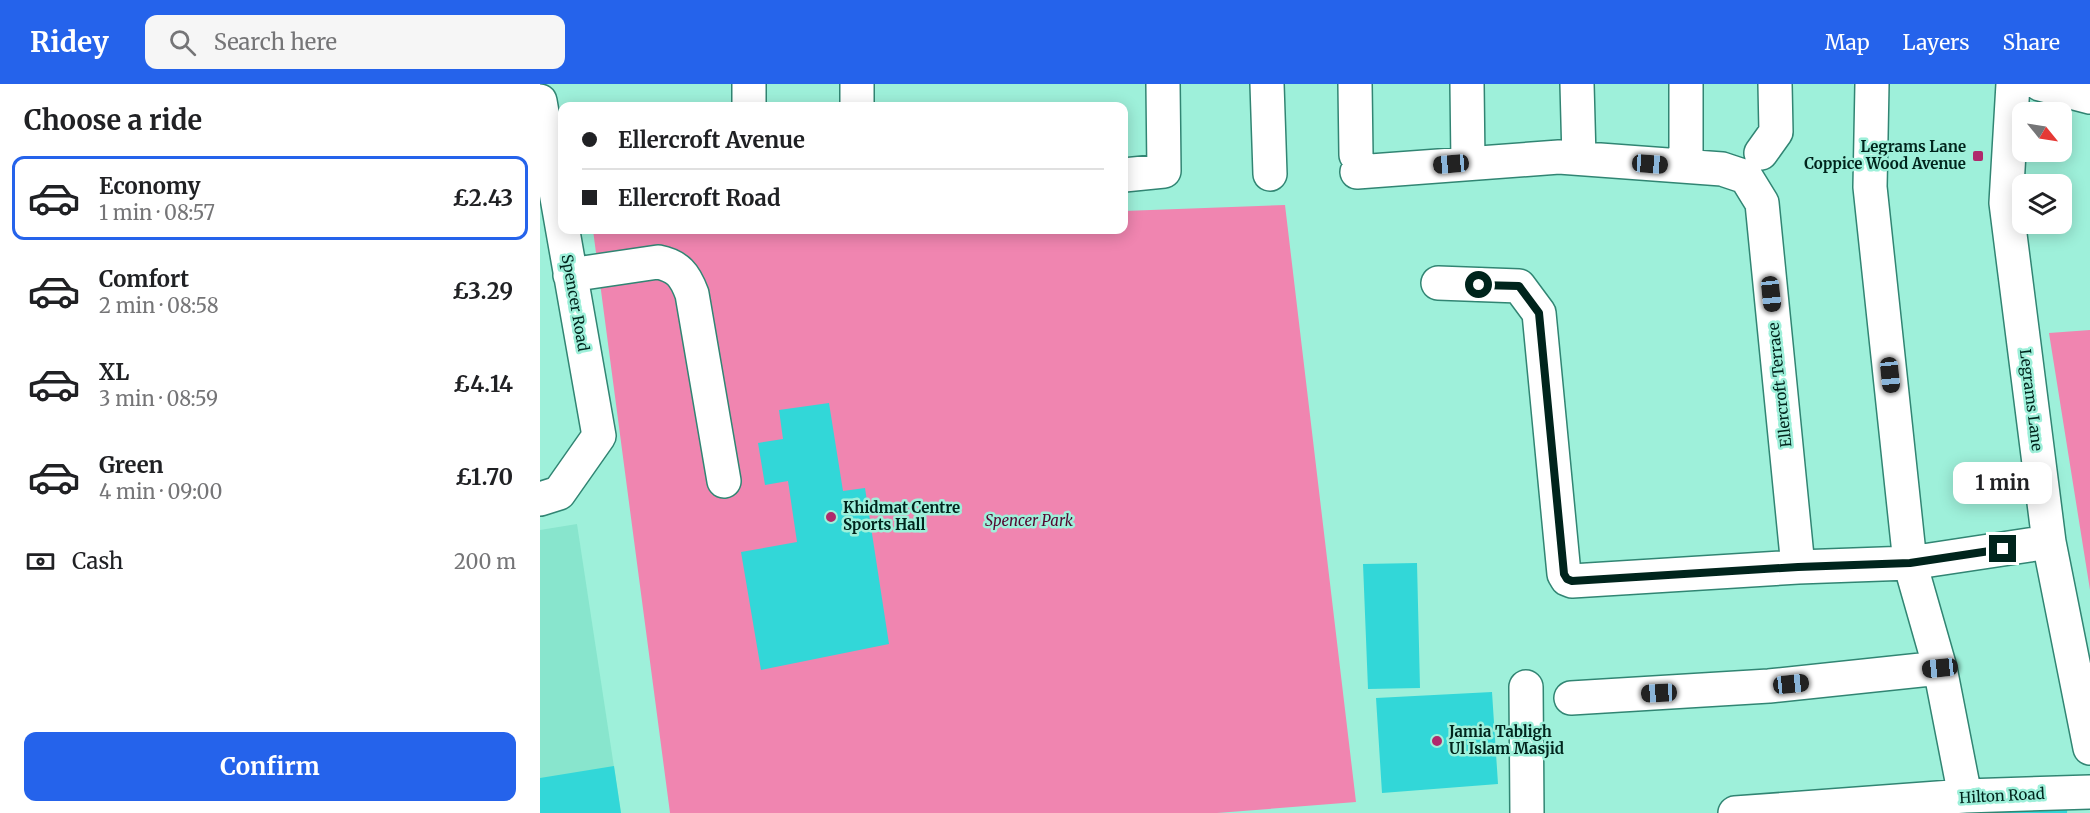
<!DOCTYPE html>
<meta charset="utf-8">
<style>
:root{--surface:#fff;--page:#f6f6f6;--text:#202124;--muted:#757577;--line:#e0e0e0;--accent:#2563eb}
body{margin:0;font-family:Merriweather,serif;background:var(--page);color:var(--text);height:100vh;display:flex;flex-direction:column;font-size:22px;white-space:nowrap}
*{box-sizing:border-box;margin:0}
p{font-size:20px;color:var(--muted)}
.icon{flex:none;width:33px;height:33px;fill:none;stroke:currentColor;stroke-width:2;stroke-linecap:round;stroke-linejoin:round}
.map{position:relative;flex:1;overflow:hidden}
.sheet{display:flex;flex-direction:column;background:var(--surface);width:540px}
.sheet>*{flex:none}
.guide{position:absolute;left:18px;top:18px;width:570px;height:132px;border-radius:12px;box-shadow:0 3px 15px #0003;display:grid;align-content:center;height:132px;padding:0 24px;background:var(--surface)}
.needle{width:39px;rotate:120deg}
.tools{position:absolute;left:1472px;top:18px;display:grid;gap:12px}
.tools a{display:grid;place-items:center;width:60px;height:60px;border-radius:12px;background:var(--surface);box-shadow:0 3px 15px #0003;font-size:30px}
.end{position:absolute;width:27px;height:27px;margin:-14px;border:8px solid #00241c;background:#fff;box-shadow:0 0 0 3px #fff}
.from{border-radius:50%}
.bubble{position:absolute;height:42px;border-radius:12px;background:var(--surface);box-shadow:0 3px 15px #0003;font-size:20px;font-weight:700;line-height:42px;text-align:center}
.car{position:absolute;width:18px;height:36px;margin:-18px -9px;border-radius:8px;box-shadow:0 0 4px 2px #0007;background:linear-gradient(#222 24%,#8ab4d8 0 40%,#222 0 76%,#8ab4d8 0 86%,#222 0)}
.guide b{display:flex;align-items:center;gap:21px;height:57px;font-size:22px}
.guide b+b{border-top:2px solid var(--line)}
.guide i{width:15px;height:15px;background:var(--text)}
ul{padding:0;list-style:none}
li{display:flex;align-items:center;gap:18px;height:84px;margin:0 12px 9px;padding:0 12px;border:3px solid transparent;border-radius:12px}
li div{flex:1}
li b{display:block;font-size:22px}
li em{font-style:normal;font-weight:700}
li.on{border-color:var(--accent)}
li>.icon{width:54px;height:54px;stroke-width:1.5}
h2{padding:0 24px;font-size:27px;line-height:72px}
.pay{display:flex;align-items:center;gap:15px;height:66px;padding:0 24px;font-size:22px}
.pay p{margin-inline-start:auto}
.button{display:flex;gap:12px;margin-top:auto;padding:12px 24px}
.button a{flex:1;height:69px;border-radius:12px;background:var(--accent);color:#fff;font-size:24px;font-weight:700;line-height:69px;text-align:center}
header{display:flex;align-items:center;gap:36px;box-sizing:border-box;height:84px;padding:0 30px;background:var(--accent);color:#fff}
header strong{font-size:28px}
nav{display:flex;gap:33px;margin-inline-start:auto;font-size:21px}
.search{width:420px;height:54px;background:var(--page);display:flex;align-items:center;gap:15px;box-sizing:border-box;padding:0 21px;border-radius:12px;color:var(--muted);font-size:22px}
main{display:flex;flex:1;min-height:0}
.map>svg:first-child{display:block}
</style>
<header>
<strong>Ridey</strong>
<div class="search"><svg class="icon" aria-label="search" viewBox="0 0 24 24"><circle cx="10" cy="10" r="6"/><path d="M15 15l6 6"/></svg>Search here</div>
<nav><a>Map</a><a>Layers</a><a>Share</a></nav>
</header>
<main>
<section class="sheet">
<h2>Choose a ride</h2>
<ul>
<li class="on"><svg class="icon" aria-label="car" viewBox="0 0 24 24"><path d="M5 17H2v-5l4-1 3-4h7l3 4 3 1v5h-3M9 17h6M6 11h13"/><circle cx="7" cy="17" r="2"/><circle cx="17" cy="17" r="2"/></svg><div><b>Economy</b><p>1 min · 08:57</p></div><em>£2.43</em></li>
<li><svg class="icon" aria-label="car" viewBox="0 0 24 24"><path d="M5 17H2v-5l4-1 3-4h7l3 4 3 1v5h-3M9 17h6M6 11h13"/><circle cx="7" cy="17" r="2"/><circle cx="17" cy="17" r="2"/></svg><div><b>Comfort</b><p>2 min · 08:58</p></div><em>£3.29</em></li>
<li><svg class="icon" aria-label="car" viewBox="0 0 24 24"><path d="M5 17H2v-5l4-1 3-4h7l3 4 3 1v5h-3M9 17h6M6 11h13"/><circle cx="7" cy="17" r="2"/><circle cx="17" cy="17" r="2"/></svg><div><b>XL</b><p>3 min · 08:59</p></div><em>£4.14</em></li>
<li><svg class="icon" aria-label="car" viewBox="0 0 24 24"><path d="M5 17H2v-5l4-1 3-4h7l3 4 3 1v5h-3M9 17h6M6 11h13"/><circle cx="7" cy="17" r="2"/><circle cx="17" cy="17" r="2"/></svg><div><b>Green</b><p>4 min · 09:00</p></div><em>£1.70</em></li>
</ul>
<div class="pay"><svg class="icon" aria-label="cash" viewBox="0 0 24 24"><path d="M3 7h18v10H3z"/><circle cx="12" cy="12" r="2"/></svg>Cash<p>200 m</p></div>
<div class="button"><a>Confirm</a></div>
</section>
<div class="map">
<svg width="1550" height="729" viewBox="0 0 1550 729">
<rect width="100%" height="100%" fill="#9ef0da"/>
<path fill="#88e5cd" d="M37,440L81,729H0V446Z"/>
<path fill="#f085b0" d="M745,121L816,718L677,729H130L53,146H584V127Z
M1550,246V506L1509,249Z"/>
<path fill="#32d7d8" d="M289,319L303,407L325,404L349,560L221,586L201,468L257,458L248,397L225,401L218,359L243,355L239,326Z
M877,479L880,604L828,605L823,480Z
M952,608L958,700L842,709L836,614Z
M74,682L81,729H0V694Z
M1528,719L1527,729H1440V727Z"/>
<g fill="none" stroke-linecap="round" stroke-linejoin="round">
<g stroke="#318573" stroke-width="36">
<path id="minor" d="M209,0V22
M317,0V22
M727,0L730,90
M815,0L816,71
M927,0L928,79
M1037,0L1039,74
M1146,0V67
M1332,0L1330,103L1370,479L1400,584L1425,712
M1473,0L1466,119L1509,458L1550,664
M1500,0L1550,13
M0,17L59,352L19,409L0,415
M1221,69L1236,48L1235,0
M817,88L1019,73L1182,85L1206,93L1222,119L1258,483
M584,91L624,87L623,0
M30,191L118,178C138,182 145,191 152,210L184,397
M898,199L979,202L999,229L1024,490L1027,495L1032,497L1258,483L1370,479L1509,458
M986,603L987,729
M1031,614L1229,602L1400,584
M1195,729L1425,712L1550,708"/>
</g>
<use href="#minor" stroke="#fff" stroke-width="33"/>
</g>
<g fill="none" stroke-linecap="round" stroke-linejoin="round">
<path stroke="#00241c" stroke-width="8" d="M939,201L979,202L999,229L1024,490L1027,495L1032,497L1258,483L1370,479L1463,465"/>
</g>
<g fill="#b0296c" stroke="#9ef0da" stroke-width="2">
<rect x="1432" y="66" width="12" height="12" rx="3"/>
<circle cx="291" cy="433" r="6"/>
<circle cx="897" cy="657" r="6"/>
</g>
<g text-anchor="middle" stroke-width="5" stroke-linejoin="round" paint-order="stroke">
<g font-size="15" font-weight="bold" fill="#00241c" stroke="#9ef0da" text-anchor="start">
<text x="1426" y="68" text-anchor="end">Legrams Lane<tspan x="1426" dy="17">Coppice Wood Avenue</tspan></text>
<text x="303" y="429">Khidmat Centre<tspan x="303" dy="17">Sports Hall</tspan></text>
<text x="909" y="653">Jamia Tabligh<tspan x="909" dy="17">Ul Islam Masjid</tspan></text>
</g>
<g font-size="15" fill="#00241c" stroke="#9ef0da">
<text transform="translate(35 219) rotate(80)" y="5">Spencer Road</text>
<text transform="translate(1240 301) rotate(-96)" y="5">Ellercroft Terrace</text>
<text transform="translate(1491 316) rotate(83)" y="5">Legrams Lane</text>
<text transform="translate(1462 712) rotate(-3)" y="5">Hilton Road</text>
</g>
<g font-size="15" font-style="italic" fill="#550730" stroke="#9ef0da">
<text x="489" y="442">Spencer Park</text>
</g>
</g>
</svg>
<div class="tools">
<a><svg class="needle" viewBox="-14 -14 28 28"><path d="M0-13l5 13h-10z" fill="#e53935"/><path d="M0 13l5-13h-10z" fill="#757577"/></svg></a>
<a><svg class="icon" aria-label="layers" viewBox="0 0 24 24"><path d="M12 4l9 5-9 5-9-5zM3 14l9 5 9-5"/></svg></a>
</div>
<i class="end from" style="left:939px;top:201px"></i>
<i class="end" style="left:1463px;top:465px"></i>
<div class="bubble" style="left:1413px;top:378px;width:99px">1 min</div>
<i class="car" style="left:911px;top:80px;rotate:265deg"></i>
<i class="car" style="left:1110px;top:80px;rotate:94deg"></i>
<i class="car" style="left:1231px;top:210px;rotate:174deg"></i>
<i class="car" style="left:1350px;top:291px;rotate:174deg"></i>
<i class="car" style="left:1400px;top:584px;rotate:264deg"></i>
<i class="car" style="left:1251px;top:600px;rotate:84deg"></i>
<i class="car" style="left:1119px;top:609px;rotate:267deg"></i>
<div class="guide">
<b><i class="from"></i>Ellercroft Avenue</b>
<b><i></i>Ellercroft Road</b>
</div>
</div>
</main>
